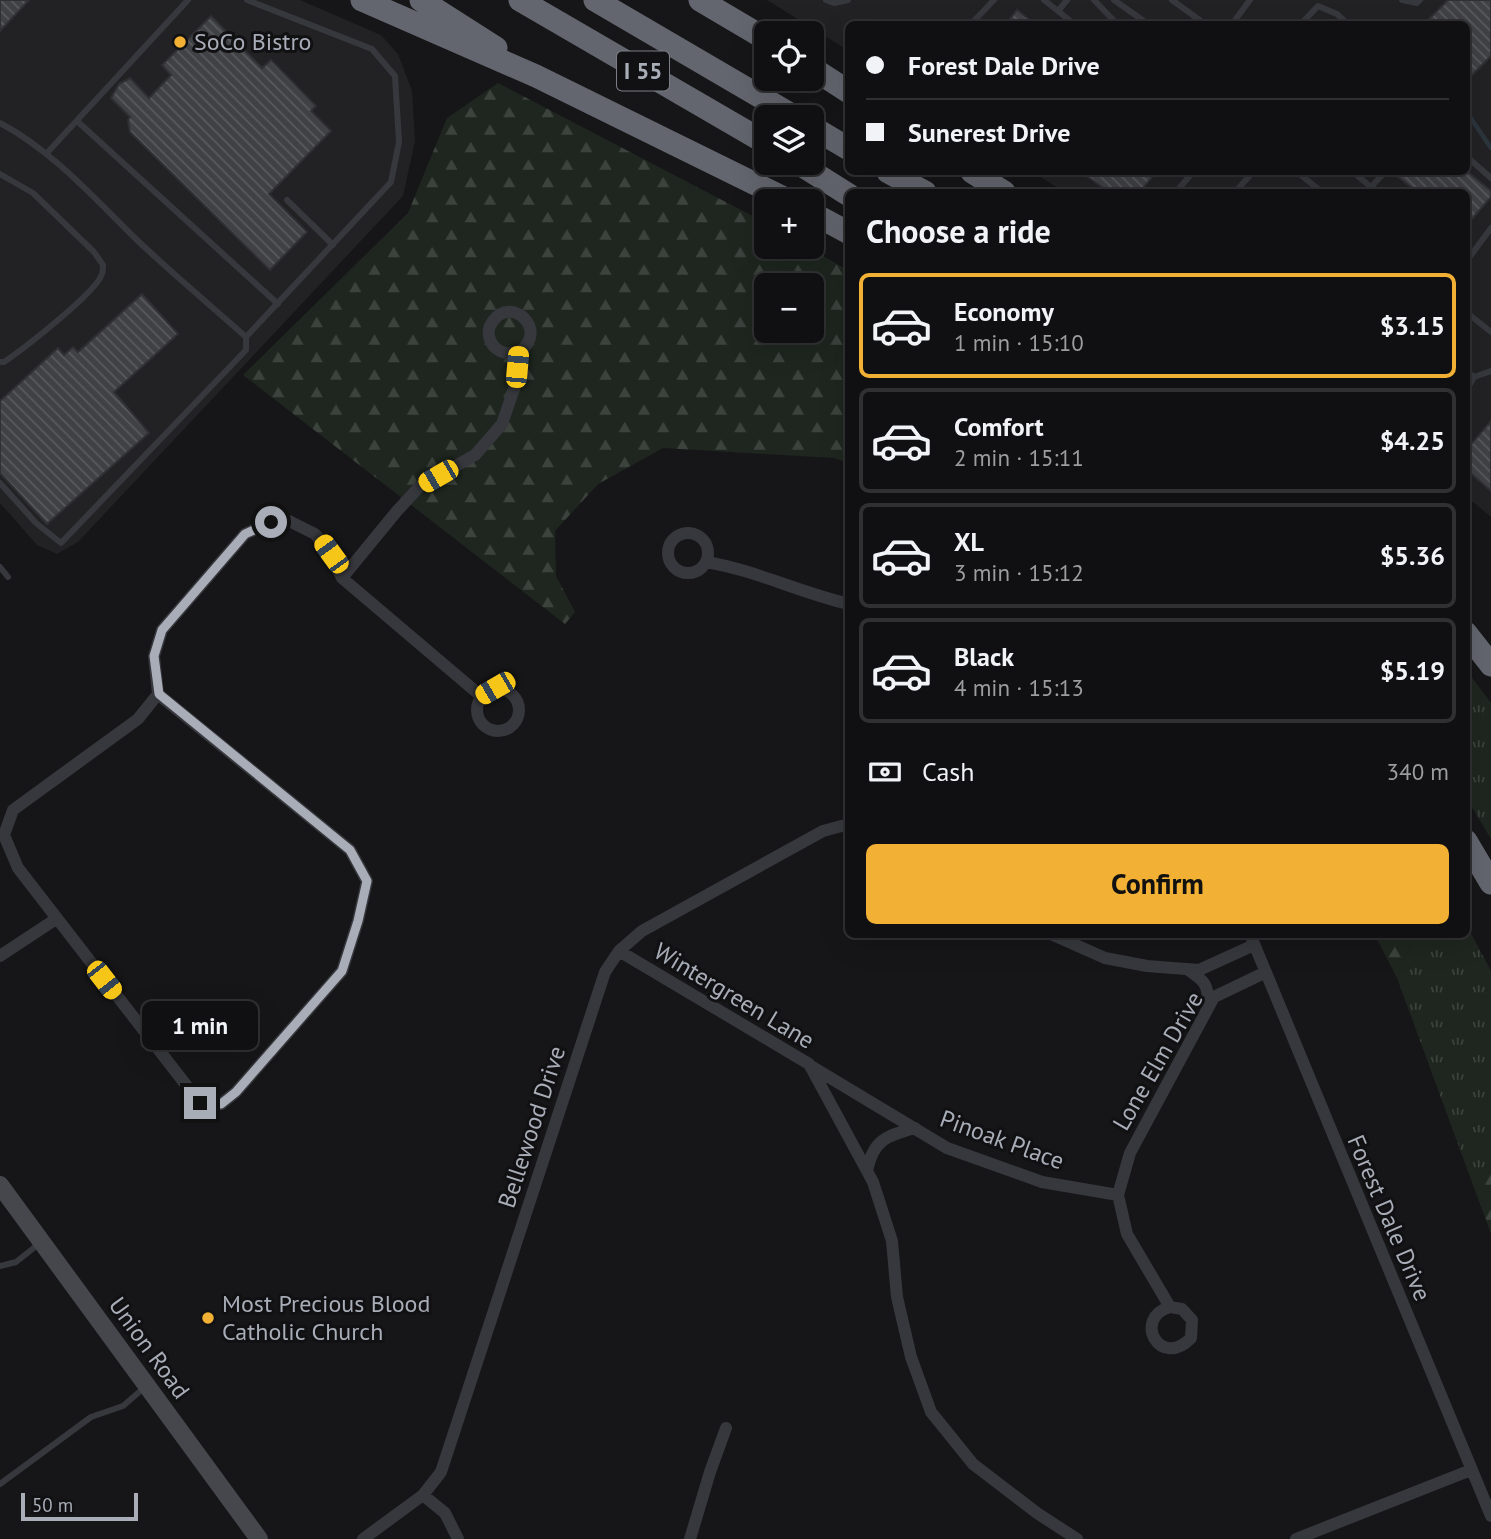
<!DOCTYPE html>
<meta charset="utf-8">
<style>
:root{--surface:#101012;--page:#19191b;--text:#f1f3f6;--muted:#9c9d9f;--line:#303032;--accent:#f2b134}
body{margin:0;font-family:"PT Sans",sans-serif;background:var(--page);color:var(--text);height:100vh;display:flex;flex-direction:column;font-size:26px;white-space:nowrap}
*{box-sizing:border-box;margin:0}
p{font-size:23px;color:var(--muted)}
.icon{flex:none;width:38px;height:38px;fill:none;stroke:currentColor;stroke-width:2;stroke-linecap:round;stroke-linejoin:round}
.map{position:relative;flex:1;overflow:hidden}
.drawer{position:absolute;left:845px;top:189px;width:625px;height:749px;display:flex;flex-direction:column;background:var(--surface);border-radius:10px;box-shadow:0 7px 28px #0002,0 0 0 2px var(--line)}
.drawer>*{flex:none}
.top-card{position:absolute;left:845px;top:21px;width:625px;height:154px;border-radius:10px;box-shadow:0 7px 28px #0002,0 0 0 2px var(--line);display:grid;align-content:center;height:154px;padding:0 21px;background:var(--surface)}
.controls{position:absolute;left:754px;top:21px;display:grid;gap:14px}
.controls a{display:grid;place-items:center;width:70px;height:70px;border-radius:10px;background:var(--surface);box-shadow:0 7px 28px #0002,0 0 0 2px var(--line);font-size:35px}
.scale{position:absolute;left:21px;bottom:18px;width:117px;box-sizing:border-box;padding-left:7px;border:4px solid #a8adb8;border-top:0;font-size:19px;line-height:24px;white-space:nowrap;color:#a8adb8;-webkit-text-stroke:5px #111113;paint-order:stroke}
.end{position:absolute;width:32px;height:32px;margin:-16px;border:9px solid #a8adb8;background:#111;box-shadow:0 0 0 4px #111}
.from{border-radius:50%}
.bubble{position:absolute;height:49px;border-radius:10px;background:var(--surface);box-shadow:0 7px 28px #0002,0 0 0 2px var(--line);font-size:23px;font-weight:700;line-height:49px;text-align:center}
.car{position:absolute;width:21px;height:42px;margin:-21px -10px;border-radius:9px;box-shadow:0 0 5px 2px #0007;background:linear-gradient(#f5c518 24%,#345 0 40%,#f5c518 0 76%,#345 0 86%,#f5c518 0)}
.top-card b{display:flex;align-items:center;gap:24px;height:66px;font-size:26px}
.top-card b+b{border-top:2px solid var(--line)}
.top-card i{width:18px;height:18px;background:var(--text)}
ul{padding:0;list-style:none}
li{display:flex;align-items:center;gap:21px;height:105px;margin:0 14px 10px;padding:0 7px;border:4px solid var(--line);border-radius:10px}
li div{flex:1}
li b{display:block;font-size:26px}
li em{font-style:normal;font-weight:700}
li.selected{border-color:var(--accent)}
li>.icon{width:63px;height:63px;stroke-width:1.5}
h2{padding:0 21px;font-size:32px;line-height:84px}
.pay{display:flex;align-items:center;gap:18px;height:77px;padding:0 21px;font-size:26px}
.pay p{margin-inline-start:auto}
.primary-button{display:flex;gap:14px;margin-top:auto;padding:14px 21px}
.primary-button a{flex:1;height:80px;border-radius:10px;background:var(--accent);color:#111;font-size:28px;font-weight:700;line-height:80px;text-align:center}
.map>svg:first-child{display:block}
</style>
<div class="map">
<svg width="1491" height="1539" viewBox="0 0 1491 1539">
<defs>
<pattern id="grass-tufts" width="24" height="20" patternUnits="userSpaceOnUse" patternTransform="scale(1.75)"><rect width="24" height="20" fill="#1e261f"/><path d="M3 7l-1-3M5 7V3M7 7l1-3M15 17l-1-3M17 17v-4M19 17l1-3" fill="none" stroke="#3c433d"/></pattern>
<pattern id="forest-firs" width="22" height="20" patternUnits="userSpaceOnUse" patternTransform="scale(1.75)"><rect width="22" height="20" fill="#1e261f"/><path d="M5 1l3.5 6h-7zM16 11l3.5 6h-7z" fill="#3c433d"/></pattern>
<pattern id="building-back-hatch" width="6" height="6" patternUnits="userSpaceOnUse" patternTransform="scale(1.75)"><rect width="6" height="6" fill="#404145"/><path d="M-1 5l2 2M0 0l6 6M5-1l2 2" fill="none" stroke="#595a5e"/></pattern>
</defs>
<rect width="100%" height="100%" fill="#161618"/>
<path fill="#222225" d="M0,0H300L381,35L398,54L412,91L415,141L403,196L78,542L57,554L37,545L0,503Z
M767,0H1491V517L1467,497L1466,192H1064L1033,172H1466V24H849V51Z"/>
<path fill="url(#grass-tufts)" d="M1467,671L1491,703V839L1467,799Z
M1467,926L1491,971V1164L1469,1174L1397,978L1415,935L1466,934Z"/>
<path fill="url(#forest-firs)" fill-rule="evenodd" d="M498,83L766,223V247H808L849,271V463L834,458L663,448L598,484L555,531L556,576L575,612L565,624L243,375L408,213L447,118ZM766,285H812V331H766Z
M1375,935H1415L1397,978Z
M1491,1164V1234L1469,1174Z"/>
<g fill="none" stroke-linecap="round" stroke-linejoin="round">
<path stroke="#2c353c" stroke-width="4.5" d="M1466,111L1491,148"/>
</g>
<path fill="url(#building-back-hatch)" stroke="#303034" stroke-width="2" d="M0,0H29L0,31Z
M1448,0H1491V56L1466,81V24H1424Z
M1017,10L1035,24H1006Z
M211,16L262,68L271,60L316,106L311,111L331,131L269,194L307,232L270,270L130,132L128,120L130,117L111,98L119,84L130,78L149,98L171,75L162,65Z
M1081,172H1156L1140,192H1109Z
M1392,172H1468L1491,191V197L1466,226V192H1417Z
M142,294L178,334L114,392L149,433L47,524L0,473V401L58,348L64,355L73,347L78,352Z
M1491,421V491L1466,469V450Z"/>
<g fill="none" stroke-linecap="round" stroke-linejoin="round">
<path stroke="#37383d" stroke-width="6" d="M826,0L834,3L848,0
M1044,0L1058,11
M1067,0L1058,11L1074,24
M1094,0L1117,24
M1114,0L1148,24
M1172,0L1205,24
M1402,0L1417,3L1420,0
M971,24L994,0
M1232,24L1250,0
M1301,24L1318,6L1337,14L1348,24
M77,121L278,304
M0,123C53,151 95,199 138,241C173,274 210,305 246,337V350L61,543L36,523L0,483
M46,154L188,0
M1466,156L1491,178
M1297,172L1322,192
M1353,172L1371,187L1385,172
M0,174L33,193L94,252L103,265C103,269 103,273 101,276C94,294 22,350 4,362H0
M1176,192L1193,172
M1235,192L1253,172
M1366,192L1371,187L1377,192
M287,200L333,245
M1466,262L1491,228
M1466,312L1491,332
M246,337L391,182L399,142L395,76L372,49L247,0
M1466,371L1474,377L1491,371
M1466,391L1474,377
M0,567L8,577
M0,1266L16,1262L40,1243
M0,1484L91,1417L123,1406L145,1387"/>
<path stroke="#37383d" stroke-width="12" d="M668 553a20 20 0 1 1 40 0a20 20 0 1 1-40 0Z
M706,562C755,570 801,593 849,604
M342,578L397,511L420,486L475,455L502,424L516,383L519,352C550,330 511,295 493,321C489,326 488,331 489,336C492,351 506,356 519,352
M477 710a21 21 0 1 1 42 0a21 21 0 1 1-42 0Z
M158,694L350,850L367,881L358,921L342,971L236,1092L221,1104L200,1103L18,868L4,835L13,810L138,719L158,694L154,656L162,630L245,534L271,522L289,521L315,534L331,554L342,578L481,696
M1051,934L1105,958L1147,966L1199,970L1254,945
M1250,934L1491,1516
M619,951L809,1064L873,1182L892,1241L897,1297L911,1357L931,1412L973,1464L1037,1513L1077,1539
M0,956L56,919
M1187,969C1205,981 1208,984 1209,1006
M809,1065L947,1148L1042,1182L1118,1195
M867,1171C873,1140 886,1136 915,1128
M1170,1307C1132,1318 1160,1370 1191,1338L1192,1320L1182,1309L1170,1307L1127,1234L1118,1195L1130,1153L1214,997L1264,973
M423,1495L445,1513L458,1539
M363,1539L423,1495L441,1472L605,972L619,951L642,931L823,831L849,824
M690,1539L710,1472L726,1428
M1296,1539L1471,1470"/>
<path stroke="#45474d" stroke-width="18" d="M0,1185L259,1539"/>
<path stroke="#63666e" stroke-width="23" d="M362,0L536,76L790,201
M421,0L496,48
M520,0L766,143
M595,0L795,117
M700,0L766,39
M812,68L849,92
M812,127L849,149
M798,163L849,195
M888,172L925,192
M972,172L1004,192
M812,213L849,233
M1466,633L1491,665
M1466,841L1491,883"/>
</g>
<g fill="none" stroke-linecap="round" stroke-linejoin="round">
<path stroke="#a8adb8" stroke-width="9" d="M200,1103L221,1104L236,1092L342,971L358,921L367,881L350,850L159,694L154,656L162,630L245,534L271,522"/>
</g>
<g fill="#f2b134" stroke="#111113" stroke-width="2.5">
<circle cx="180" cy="42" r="7"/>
<circle cx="208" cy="1318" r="7"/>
</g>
<g text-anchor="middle" stroke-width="6" stroke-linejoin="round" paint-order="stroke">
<rect fill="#111113" stroke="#7b7e86" stroke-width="2" x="617" y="51.5" width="52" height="39" rx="5"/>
<g font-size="23" font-weight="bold" fill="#a8adb8">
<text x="643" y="79">I 55</text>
</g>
<g font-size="24" fill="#a8adb8" stroke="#111113" text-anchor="start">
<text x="194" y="50">SoCo Bistro</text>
<text x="222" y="1312">Most Precious Blood<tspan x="222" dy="28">Catholic Church</tspan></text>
</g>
<g font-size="24" fill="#a8adb8" stroke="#111113">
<text transform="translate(734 996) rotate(31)" y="8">Wintergreen Lane</text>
<text transform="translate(1158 1061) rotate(-60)" y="8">Lone Elm Drive</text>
<text transform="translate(532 1127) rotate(-72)" y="8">Bellewood Drive</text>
<text transform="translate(1002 1140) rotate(20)" y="8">Pinoak Place</text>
<text transform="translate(1389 1218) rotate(67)" y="8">Forest Dale Drive</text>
<text transform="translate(149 1348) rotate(54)" y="8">Union Road</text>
</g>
</g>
</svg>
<div class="controls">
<a><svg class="icon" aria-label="locate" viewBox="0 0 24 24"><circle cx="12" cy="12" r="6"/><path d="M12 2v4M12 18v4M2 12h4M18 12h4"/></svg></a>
<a><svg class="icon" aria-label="layers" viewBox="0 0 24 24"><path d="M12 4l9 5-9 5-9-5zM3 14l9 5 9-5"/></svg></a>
<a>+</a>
<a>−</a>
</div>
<div class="scale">50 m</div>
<i class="end from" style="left:271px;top:522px"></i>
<i class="end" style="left:200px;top:1103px"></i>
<div class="bubble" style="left:142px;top:1001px;width:116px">1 min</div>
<i class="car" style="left:517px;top:367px;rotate:5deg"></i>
<i class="car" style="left:438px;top:476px;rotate:240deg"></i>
<i class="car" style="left:331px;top:554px;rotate:324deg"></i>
<i class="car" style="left:495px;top:688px;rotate:240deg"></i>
<i class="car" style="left:104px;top:980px;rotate:142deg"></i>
<div class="top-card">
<b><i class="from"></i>Forest Dale Drive</b>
<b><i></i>Sunerest Drive</b>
</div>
<section class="drawer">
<h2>Choose a ride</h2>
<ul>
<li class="selected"><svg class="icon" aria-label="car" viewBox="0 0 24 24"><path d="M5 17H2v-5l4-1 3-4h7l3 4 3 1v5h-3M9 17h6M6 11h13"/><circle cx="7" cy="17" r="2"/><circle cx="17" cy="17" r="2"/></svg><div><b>Economy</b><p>1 min · 15:10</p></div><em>$3.15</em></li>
<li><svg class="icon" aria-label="car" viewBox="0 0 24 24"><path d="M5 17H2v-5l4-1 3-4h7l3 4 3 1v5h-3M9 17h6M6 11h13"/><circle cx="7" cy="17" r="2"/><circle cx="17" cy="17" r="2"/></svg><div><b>Comfort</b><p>2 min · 15:11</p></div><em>$4.25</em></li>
<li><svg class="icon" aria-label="car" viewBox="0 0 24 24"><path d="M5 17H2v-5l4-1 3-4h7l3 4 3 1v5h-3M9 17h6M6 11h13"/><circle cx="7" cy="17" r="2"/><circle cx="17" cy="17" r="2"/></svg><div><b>XL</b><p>3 min · 15:12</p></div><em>$5.36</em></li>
<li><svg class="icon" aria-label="car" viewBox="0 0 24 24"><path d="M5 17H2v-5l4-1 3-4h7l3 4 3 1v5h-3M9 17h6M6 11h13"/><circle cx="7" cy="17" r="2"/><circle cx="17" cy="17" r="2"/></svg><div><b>Black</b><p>4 min · 15:13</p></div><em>$5.19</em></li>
</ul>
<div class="pay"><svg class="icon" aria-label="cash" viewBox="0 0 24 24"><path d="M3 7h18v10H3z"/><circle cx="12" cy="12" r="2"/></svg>Cash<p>340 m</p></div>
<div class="primary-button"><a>Confirm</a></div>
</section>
</div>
